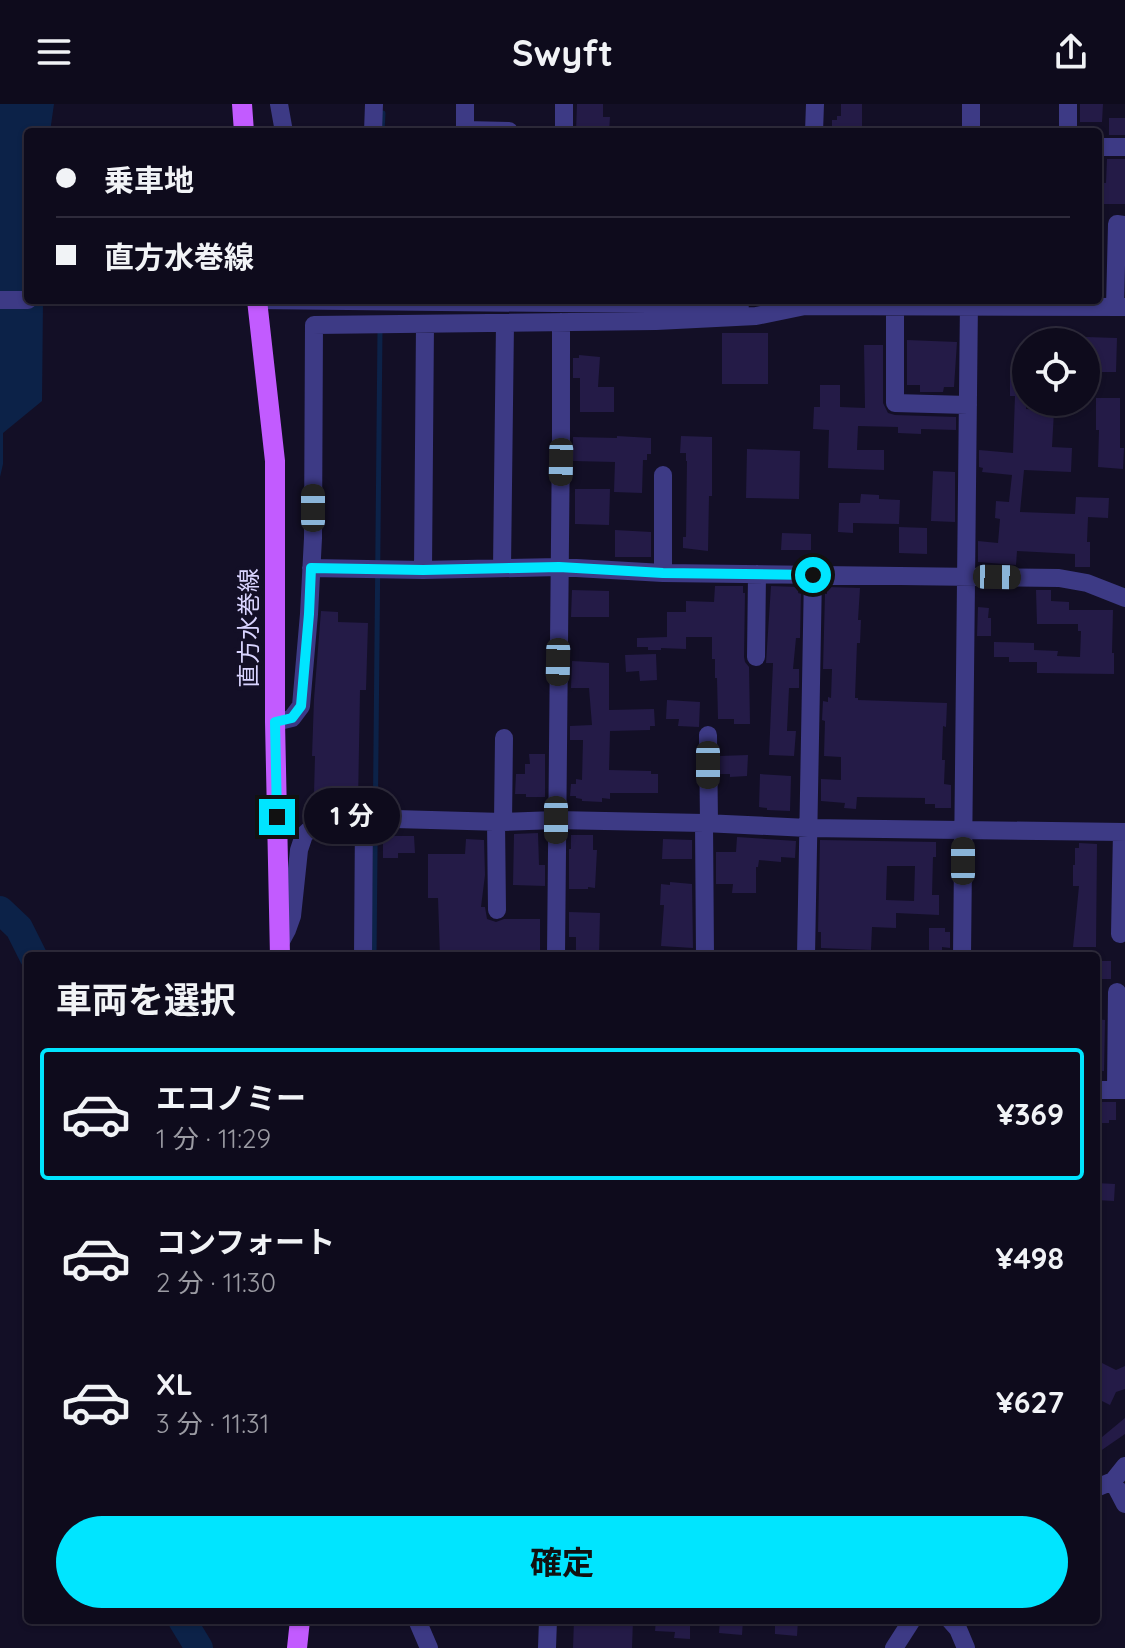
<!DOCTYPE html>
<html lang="ja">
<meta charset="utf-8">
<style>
:root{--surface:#0e0b1c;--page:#171425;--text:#f1f3f6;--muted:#9b9ba3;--line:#2e2b3b;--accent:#00e5ff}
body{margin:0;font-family:Quicksand,"Noto Sans JP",sans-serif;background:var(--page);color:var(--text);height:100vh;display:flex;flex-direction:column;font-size:30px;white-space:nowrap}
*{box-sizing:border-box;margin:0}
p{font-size:26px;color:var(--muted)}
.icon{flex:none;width:44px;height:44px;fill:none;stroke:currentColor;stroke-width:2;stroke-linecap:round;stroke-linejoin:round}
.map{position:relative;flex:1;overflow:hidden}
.panel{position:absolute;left:24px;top:848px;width:1076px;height:672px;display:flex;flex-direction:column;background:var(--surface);border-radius:8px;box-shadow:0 2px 6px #0004,0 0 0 2px var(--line)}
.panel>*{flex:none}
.banner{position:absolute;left:24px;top:24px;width:1078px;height:176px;border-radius:8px;box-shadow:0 2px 6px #0004,0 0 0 2px var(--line);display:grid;align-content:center;height:176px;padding:0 32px;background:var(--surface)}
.tools{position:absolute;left:1012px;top:224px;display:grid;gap:16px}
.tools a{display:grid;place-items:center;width:88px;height:88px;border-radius:50%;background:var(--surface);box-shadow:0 2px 6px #0004,0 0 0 2px var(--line);font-size:40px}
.end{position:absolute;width:36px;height:36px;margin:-18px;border:10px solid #00e5ff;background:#111;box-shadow:0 0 0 4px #111}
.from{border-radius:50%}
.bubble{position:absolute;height:56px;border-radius:28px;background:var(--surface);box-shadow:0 2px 6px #0004,0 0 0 2px var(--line);font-size:26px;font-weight:700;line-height:56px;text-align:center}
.car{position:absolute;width:24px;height:48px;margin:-24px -12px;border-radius:10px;box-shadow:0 0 6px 2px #0007;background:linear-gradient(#222 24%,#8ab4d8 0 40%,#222 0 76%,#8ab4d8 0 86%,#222 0)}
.banner b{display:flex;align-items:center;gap:28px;height:76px;font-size:30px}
.banner b+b{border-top:2px solid var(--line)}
.banner i{width:20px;height:20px;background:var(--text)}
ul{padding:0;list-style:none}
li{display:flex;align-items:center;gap:24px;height:132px;margin:0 16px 12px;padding:0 16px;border:4px solid transparent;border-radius:8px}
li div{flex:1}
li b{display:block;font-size:30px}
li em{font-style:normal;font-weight:700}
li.active{border-color:var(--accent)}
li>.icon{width:72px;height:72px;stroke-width:1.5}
h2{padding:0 32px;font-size:36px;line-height:96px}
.action{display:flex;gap:16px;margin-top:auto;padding:16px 32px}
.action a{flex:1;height:92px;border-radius:48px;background:var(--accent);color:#111;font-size:32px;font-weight:700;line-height:92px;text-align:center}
header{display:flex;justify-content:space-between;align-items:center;height:104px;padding:0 32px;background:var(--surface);font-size:36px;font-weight:700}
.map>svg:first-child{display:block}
</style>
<header><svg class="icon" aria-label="menu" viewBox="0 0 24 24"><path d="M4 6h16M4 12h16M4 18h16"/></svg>Swyft<svg class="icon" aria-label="share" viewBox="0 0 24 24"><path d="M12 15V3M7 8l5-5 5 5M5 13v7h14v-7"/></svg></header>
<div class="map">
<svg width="1125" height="1544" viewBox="0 0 1125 1544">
<rect width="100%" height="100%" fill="#130f26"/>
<path fill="#0c2248" d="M0,0H54L50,28H28V196H43L42,297L3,329V360L0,373Z"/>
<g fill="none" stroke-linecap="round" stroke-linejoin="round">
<path stroke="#0c2248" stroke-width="5" d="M382,28L383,9
M374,852L380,225"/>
<path stroke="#0c2248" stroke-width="28" d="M0,806L19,824L33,852
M182,1516L199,1544"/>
</g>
<path fill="#241b47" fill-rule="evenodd" d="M577,0H603V13H610L609,28H576Z
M841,0H862V28H832V16H837V12H841Z
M1080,0H1103L1102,18H1080Z
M1109,14H1125V31H1109Z
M1107,55H1125V100H1098V79H1106Z
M722,229H768V280H722Z
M1086,233L1117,234L1116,268H1100V255H1086Z
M907,236L957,238L954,283H944L943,288H920V281H907Z
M864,241H883V299L888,309L895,311L956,313V326L921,325V330L898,329V323L858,322L857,346H884V366L828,364L829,326L813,325L814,303H820V281H840V303L865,304Z
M579,251L600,253L598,283H614V308H580V274H573V254H579Z
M1010,267H1026V305L1054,307L1052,343L1072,344L1071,368L1024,366L1020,408L1075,410L1076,393L1109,394L1108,414L1088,413L1087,438H1090V463H1075V450L1017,447L1016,461L978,458V437L998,439L1000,415L995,414L996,397L1009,398L1012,371L982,368L983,364L979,363V346L1013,349L1015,292H1010Z
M1096,294H1120V344H1124L1123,365L1098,363L1099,326H1096Z
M617,332L651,334V350H647V356H643L642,389L614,388L615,358L573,357V333L617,334Z
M681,332L712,333V392H709L708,447L683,444V433H686L687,357H686V349H680Z
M747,345L800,347L799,395L746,394Z
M933,367L955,368V418L931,417Z
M575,385H610L609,421L575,420Z
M861,390L879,391V395L900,396L899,420L853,419V429L838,428L839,399H860Z
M899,423L927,424V450L899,449Z
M615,426L651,428V453H615Z
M782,429L811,430V446H781Z
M715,482H743V489H745L744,553L745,558L749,563L750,620H734V615H718L717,574H715V555H712V533H686V545L661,544V546H648V543H637V534L667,533V508H686V497L714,498Z
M771,482L798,483V489L801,490L800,534H796L793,565H799V584H789L787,627H796L794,652L769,651L773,559H766Z
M827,483L860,484L858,516H861L860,539H857L855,594H858V596L947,599L946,623L943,622L942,656H945L944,680L951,681V704H935V700H925V694L857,693L856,705L844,704L845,699L821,697V675L841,676V653L824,652L825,617L822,616L823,597L828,598V593L831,594L832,565H823L825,490H827Z
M572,486L609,487V513H571Z
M1036,486H1051V497L1069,498V506H1113L1112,549H1114V570L1037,569V558H1009V553H994V538L1034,539V546L1058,547L1057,552L1080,553L1081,527H1078V520H1037Z
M978,503L989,504L988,514H991V532H977Z
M321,507L338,508V518L368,519L366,586H360L358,700L341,699V691L314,690L315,652H312L314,595Z
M656,550L657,576L640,577L639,567L626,568L625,551Z
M572,557L609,559V606L654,605L655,622H650V626L610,627L609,666L651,667V670H658V689H610V695L602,694V698L582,697V695L576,694V692H570L571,680H576V675L582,676L583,636H570V622L592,621L589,584H571Z
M667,596L700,598L699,623L678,622L679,615H666Z
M529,650H545V693H526V690H515L516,670H525V660H530Z
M748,651L747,672L730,673V670H720V652Z
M760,670L791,672L790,707L767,706V704L759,703Z
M538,729L539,761H545V782L513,781L514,730Z
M571,731H593V746H597L595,784L588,783V785H569V745H571Z
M383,732H414L415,749H398V754H383Z
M737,733L796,737L795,754L781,753V758L759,756L758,763H756V789H732L733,780H716V748H736Z
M466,735L484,736L485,771L481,803H485L487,815L496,818L504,815H540V852H440L438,794H428V750H465Z
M663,735L692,736V755H662Z
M820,736L936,738V753H933L932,791H939V811L896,809V824L872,823L871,846L821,844V828H818ZM887,762H915L914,797L886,796Z
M1079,739L1097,740L1096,843H1073L1079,782H1073V761H1075V744H1079Z
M670,778L692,780L693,844L661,842L664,801H660L661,780L670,781Z
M569,808L600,809L599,852H576V833H569Z
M929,824H945V828H950V844L942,843V847H929Z
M1096,857H1111V875H1096Z
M1096,915L1105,916L1104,967H1096Z
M1096,998H1116V1016H1109V1019H1096Z
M1096,1079L1115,1080L1114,1097L1096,1096Z
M1096,1256L1116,1266L1125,1262V1285L1116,1288L1110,1301L1096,1294Z
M1125,1314V1330L1096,1350V1338Z
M574,1516H633L632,1544H573Z
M656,1516H690V1535L674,1534L675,1528L655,1527Z
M720,1516H743L742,1531L719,1529Z
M775,1516H798L797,1532L775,1530Z"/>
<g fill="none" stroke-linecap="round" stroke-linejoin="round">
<path stroke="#3d3a85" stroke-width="18" d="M279,0L284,28
M465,0V26L509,27
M373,28L374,0
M564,28V0
M814,28L815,0
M971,28V0
M1068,28V0
M1098,43H1125
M0,196H28
M255,196L740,201
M793,202L1125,203
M895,202V299L968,301
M1115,203L1117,120L1125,121
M311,464L423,466L559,463L663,469L1059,474L1087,479L1125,494
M502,464L505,219
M423,466L425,220
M663,469V371
M756,553L757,470
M275,618L292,614L301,602L309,510L313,434L314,221L656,217L756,212L805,202
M708,631L709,719
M496,717L497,806
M503,718L504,634
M704,719L705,852
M1120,830L1122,728
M280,839L287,826L292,812L299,746L304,731L323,713L503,718L556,716L704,719L808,724L1125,728
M363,852L364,714
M556,852L561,332V218
M806,852L813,471
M962,852L969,196
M1096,986H1125
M1116,986L1117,888
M1113,1377L1125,1400
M1096,1384L1113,1377L1125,1362
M417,1516L429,1544
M950,1516L958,1525L966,1544
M547,1544L548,1516
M894,1544L912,1516"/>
<path stroke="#c25bff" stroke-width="20" d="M242,0L244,28
M257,196L275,357V618L280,852
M297,1544L300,1516"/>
</g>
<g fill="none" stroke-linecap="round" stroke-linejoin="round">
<path stroke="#00e5ff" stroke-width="10" d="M277,713L275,618L292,614L301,602L309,510L311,464L423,466L559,463L663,469L813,471"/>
</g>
<g text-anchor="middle" stroke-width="8" stroke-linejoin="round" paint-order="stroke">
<g font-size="24" fill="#d9d4ff" stroke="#130f26">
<text transform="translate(249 524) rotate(-90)" y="8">直方水巻線</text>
</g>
</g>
</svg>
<div class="tools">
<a><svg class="icon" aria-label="locate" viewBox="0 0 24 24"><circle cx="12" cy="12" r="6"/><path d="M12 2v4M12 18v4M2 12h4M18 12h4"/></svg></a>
</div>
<i class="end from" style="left:813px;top:471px"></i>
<i class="end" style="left:277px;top:713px"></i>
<div class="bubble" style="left:304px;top:684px;width:96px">1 分</div>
<i class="car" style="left:561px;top:358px;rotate:181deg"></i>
<i class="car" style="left:313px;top:404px;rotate:0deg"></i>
<i class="car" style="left:997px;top:473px;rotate:91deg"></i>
<i class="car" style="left:558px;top:558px;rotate:181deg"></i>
<i class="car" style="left:708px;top:661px;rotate:180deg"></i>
<i class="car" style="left:556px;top:716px;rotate:180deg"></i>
<i class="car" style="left:963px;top:757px;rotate:0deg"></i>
<div class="banner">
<b><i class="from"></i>乗車地</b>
<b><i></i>直方水巻線</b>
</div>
<section class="panel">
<h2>車両を選択</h2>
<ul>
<li class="active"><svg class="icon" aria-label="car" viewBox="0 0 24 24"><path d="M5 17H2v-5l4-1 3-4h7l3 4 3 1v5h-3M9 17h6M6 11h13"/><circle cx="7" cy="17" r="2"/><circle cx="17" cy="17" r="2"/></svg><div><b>エコノミー</b><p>1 分 · 11:29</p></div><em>¥369</em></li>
<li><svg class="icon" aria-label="car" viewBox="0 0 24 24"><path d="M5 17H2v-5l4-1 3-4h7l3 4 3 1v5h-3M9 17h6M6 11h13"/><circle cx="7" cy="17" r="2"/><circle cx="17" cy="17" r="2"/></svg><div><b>コンフォート</b><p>2 分 · 11:30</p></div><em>¥498</em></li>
<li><svg class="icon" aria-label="car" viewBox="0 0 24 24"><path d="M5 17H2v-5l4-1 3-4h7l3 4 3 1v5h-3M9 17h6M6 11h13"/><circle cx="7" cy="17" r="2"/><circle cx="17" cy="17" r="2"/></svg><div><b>XL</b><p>3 分 · 11:31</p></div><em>¥627</em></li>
</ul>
<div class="action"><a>確定</a></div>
</section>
</div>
